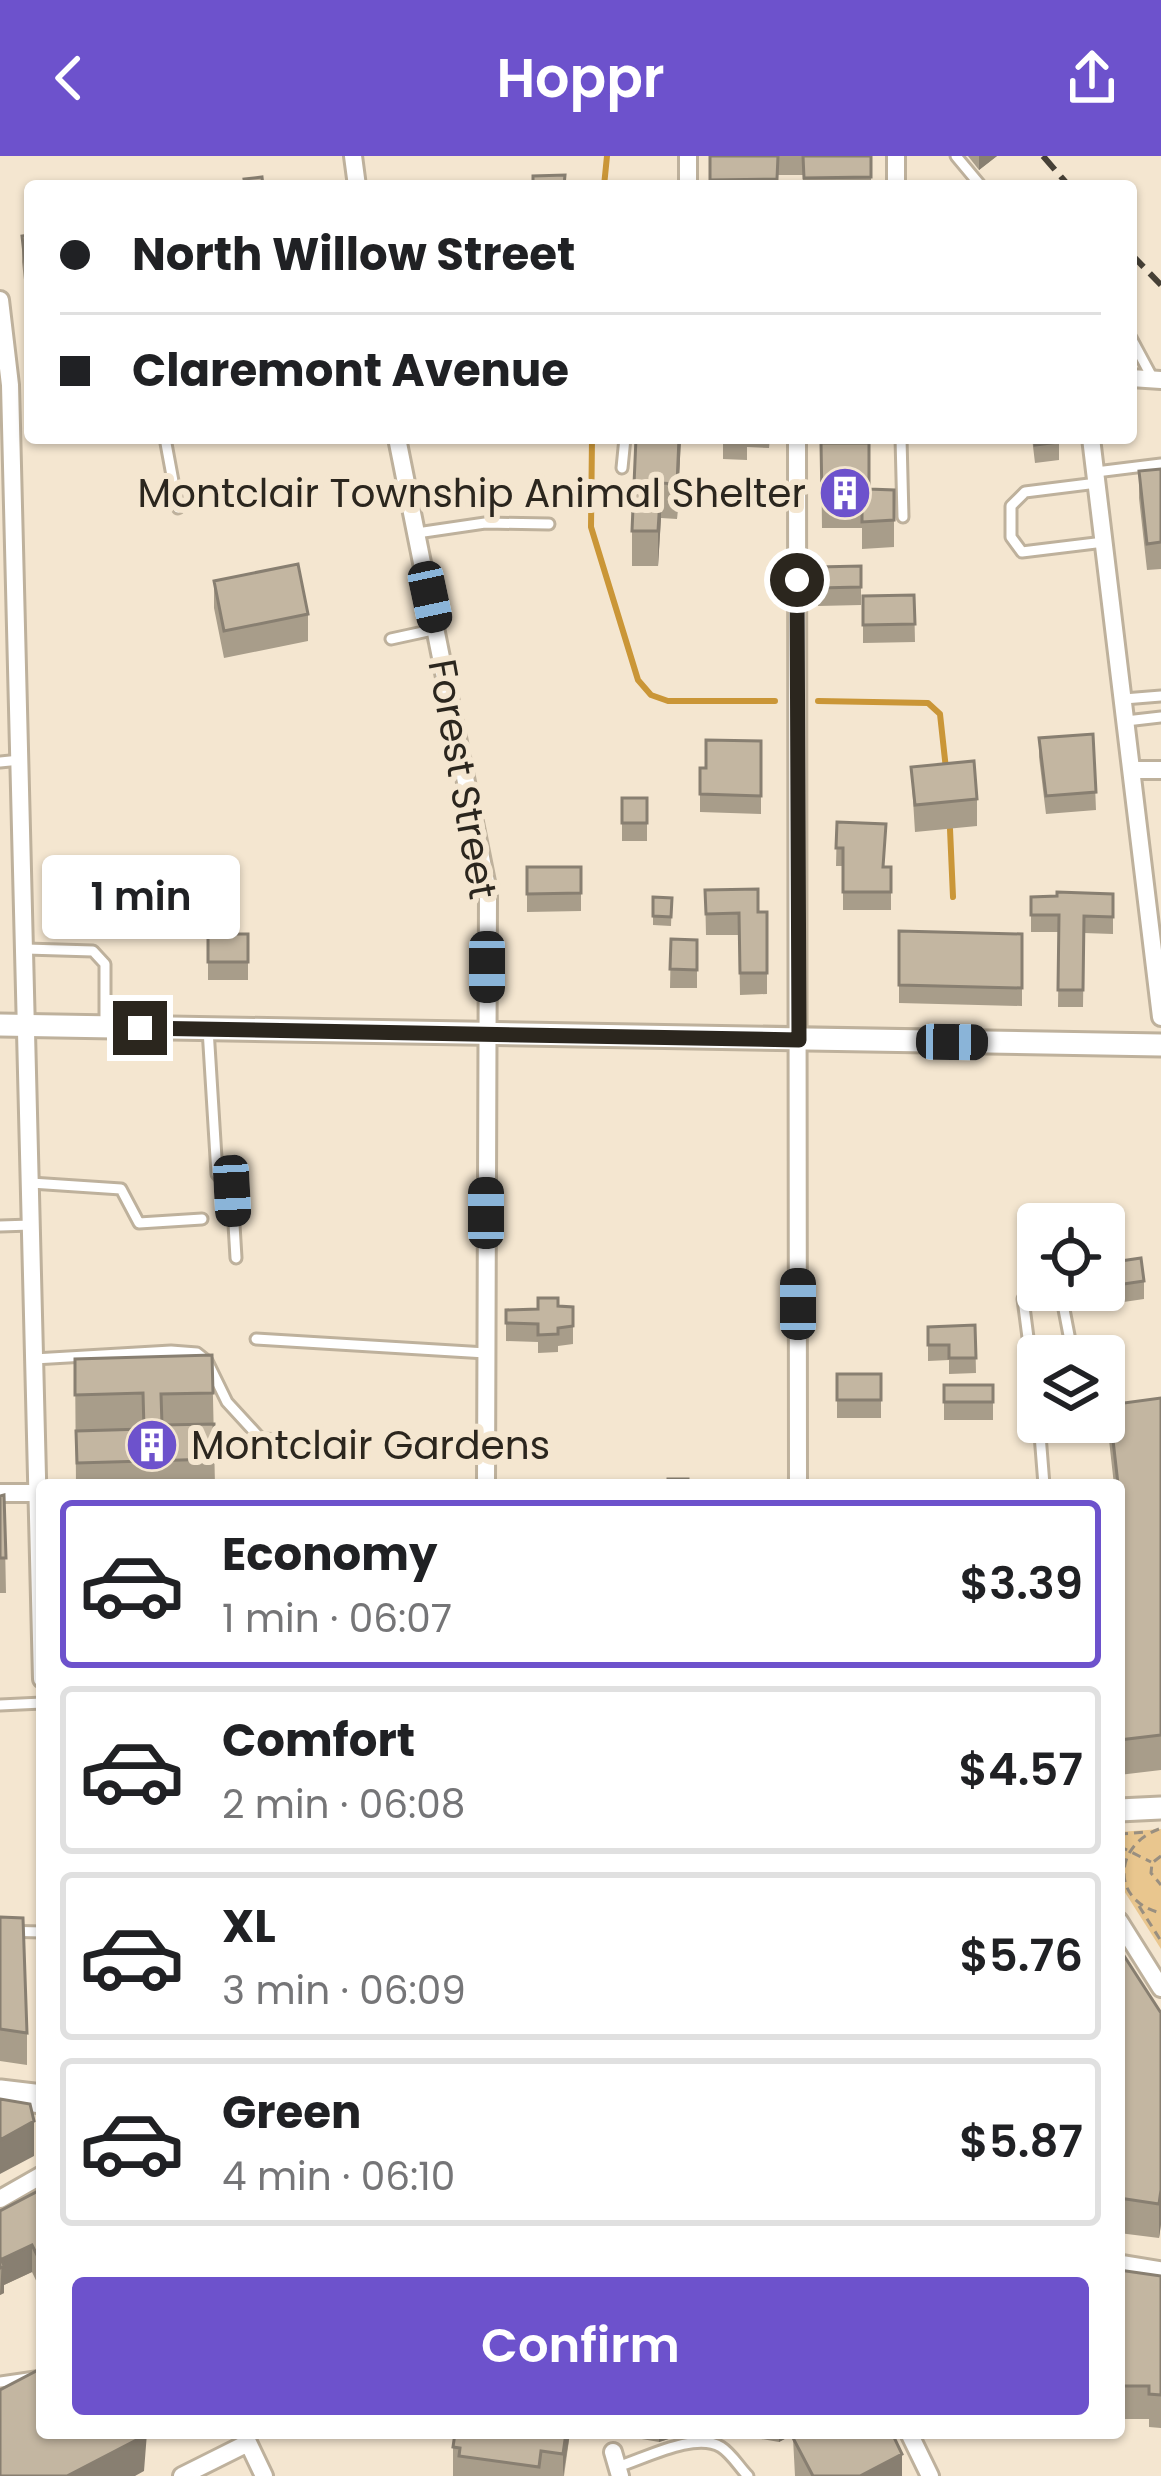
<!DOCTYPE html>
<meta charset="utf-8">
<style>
:root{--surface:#fff;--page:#f2f2f2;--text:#202124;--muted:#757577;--line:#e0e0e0;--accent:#6d52cc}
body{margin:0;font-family:Poppins,sans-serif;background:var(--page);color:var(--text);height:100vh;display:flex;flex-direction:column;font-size:45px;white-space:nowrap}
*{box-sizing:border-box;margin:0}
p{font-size:39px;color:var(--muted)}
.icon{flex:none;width:66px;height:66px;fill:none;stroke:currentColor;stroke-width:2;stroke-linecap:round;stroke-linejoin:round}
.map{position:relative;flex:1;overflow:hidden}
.drawer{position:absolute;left:36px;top:1323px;width:1089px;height:960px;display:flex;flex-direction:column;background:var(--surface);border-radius:12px;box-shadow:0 3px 9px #0004}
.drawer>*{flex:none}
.guide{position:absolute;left:24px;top:24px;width:1113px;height:264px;border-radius:12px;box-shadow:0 3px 9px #0004;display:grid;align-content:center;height:264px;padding:0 36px;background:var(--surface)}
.fabs{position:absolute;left:1017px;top:1047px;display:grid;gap:24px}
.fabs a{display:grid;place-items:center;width:108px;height:108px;border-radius:12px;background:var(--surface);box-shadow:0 3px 9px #0004;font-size:60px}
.end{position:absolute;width:54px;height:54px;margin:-27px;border:15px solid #2b261e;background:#fff;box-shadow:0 0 0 6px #fff}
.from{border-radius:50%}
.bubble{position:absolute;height:84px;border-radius:12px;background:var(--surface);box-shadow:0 3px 9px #0004;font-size:39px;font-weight:600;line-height:84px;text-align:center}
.car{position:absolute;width:36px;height:72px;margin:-36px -18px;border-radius:15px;box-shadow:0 0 9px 3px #0007;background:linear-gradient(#222 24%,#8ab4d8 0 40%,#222 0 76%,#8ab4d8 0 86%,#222 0)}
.guide b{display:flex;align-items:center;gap:42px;height:114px;font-size:45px}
.guide b+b{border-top:3px solid var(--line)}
.guide i{width:30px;height:30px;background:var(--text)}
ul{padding:21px 0 0;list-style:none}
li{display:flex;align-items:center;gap:36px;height:168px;margin:0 24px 18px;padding:0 12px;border:6px solid var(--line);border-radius:12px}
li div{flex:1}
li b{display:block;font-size:45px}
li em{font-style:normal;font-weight:600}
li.on{border-color:var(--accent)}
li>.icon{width:108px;height:108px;stroke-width:1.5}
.primary-button{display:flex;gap:24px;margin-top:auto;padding:24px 36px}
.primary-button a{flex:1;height:138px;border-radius:12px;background:var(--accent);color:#fff;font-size:48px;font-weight:600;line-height:138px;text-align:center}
header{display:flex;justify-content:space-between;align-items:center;height:156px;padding:0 36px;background:var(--accent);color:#fff;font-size:54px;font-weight:600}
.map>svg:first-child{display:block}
</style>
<header><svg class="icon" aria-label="back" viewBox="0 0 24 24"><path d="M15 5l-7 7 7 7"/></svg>Hoppr<svg class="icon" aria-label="share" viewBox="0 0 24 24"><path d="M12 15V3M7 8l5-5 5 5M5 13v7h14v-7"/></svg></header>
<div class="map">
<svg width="1161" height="2320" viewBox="0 0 1161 2320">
<rect width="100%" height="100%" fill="#f4e6d0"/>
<path fill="#e9c68e" d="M1161,1673V1793L1119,1727V1676Z"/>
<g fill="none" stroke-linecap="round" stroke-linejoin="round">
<path stroke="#ca9637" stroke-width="6" d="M604,30L607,0
M592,282L591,371L638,524L651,539L668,545H775
M818,545L928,547L940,558L946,613
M950,673L953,741"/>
<g stroke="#beb19c" stroke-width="15">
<path id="service" d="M956,0L981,30
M1131,182L1153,223
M165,282L178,352
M901,282L903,361
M622,312L625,282
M1096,316L1161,308
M1097,327L1025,336L1011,350V381L1022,396L1104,386
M417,377L485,367L549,368
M391,483L437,473
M1124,543L1161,540
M1126,565L1161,561
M0,606L20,604
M26,793L93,795L105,808V871
M208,873L217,1018L232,1035L236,1102
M31,1027L121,1033L139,1067L202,1063
M0,1070L31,1069
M256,1183L486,1197
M34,1203L171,1195L197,1197L207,1205L227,1246L261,1283L285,1284
M1038,1259L1023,1143L1055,1134L1062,1143L1073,1200
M1039,1266L1044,1329
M0,1549L42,1547
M0,1775L42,1776
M0,2226L42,2220
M617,2311C644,2303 695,2275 721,2291C732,2298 739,2311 748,2320"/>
</g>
<g stroke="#beb19c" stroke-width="22">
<path id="minor" d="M353,0L357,30
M688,0V30
M896,30V0
M0,144L10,229L42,1523
M1131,222L1161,224
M397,282L488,736L486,1329
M797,282L798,1329
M1091,282L1161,861
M1132,614H1161
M0,1337H37
M1119,1765L1161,1832
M0,2043L42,2019
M909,2277L930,2320
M244,2278L264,2320
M613,2296L620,2320
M182,2320L248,2287"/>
</g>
<g stroke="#beb19c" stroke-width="27">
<path id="tertiary" d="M0,869L1161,889
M1119,1654L1161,1652"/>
</g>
<g stroke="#beb19c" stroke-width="33">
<path id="primary" d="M0,1938L42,1943
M1119,2113L1161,2120"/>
</g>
<path stroke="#998f80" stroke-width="3" stroke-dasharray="9 6" stroke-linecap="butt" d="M1159,1673C1113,1690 1111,1745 1161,1757
M1119,1678L1148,1676
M1119,1690L1151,1706
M1161,1700L1152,1707L1151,1717L1161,1729
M1139,1750L1161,1785"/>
<use href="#service" stroke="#fff" stroke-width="9"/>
<use href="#minor" stroke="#fff" stroke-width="16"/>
<use href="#tertiary" stroke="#fff" stroke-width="21"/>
<use href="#primary" stroke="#fff" stroke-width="27"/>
<path stroke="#464036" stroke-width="6" stroke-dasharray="18 9" stroke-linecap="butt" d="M1043,0L1069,30
M1131,98L1161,129"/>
</g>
<path fill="#a89d8a" d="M709,0H871V30H803V19H778V30H710Z
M968,0H997L979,14Z
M30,79V177L22,106V80Z
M681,282L677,363L661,362L658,410H632V375Z
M723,282H770L769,292L747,291V304L723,303Z
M1032,282H1059V304L1035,307Z
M821,287L869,333L894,334V391L862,393V372H822Z
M1161,313V413L1147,414L1139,342V315Z
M861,410V449L818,450V411Z
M214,425L308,458V485L224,502L214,452Z
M914,439L915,486L863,487V440Z
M1093,578L1096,654L1046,658L1039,601V582Z
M761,585V658L700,656V612H706Z
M911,611L977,643V670L915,676Z
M622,642H647V685H622Z
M837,666L884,711H891V754H843V710H836Z
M527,711H581V755L527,756Z
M705,734L758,756H767V838L740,839L739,779H706Z
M1113,738V778L1084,777L1083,851H1058L1059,776H1031V741Z
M653,741L672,742L671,770L653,769Z
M899,775L1022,778V850L899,847Z
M208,778H248V824H208Z
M671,783L697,784V832H670Z
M1107,1107L1144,1125V1143L1110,1148Z
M558,1150L573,1151V1188L558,1190V1196L538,1197V1186L506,1185V1154L538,1153Z
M975,1169L976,1217L949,1218V1204L928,1205V1171Z
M212,1199L215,1329H76L75,1203Z
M837,1218H881V1262H837Z
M944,1229H993V1264H944Z
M1161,1242V1614L1119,1619V1329H1114L1109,1284V1249Z
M4,1339L6,1437H0V1340Z
M0,1761L27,1877V1909L0,1905Z
M1119,1792L1161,1857V2068L1159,2082L1119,2077Z
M42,2033V2137L32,2116L4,2129V2137L0,2139V2055Z
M1119,2114L1161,2120V2272L1149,2271V2263H1119Z
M570,2277L564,2320H453V2291Z
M636,2277H678V2280L659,2286L636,2282Z
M727,2277H796L779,2286Z
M793,2282L902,2320H795Z"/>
<path fill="#887f71" d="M979,0H997L979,14Z
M679,282H681L677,363V328Z
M661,327V362L658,410V375Z
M34,1965V2000L0,2018V1984Z
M1161,2034V2068L1159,2082V2048Z
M32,2089V2116L4,2129V2137L0,2139L2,2103Z
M137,2277H147L144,2315L135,2320H67Z
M566,2277H570L563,2320V2298Z
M659,2277H678V2280L659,2286Z
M779,2277H796L779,2286Z
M902,2298V2320H860Z"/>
<path fill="#c3b6a1" stroke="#887f71" stroke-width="3" d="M710,0H778L777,23L710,24Z
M803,0H871V21L804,22Z
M565,19L564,30H533V20Z
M262,21L263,30H245L244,23Z
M30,79V150L22,80Z
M636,282H679L677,328L661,327L658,375H632Z
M1034,282H1059V286L1035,289Z
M821,287H869V333L894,334V364L862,366V345H822Z
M1161,313V386L1147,388L1139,315Z
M298,408L308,458L224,475L214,425Z
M861,410V431L818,432V411Z
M914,439L915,468L863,469V440Z
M1093,578L1096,636L1046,640L1039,582Z
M706,584L761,585V640L700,638V612H706Z
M974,605L977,643L915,649L911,611Z
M622,642H647V667H622Z
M837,666L886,668L883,711H891V736H843V692H836Z
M527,711H581V737L527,738Z
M758,733V756H767V817H740L739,757L706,758L705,734Z
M1057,736L1113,738V761L1084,760L1083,834H1058L1059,759H1031V741L1057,740Z
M653,741L672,742L671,761L653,760Z
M899,775L1022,778V832L899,829Z
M208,778H248V806H208Z
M671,783L697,784V814L670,813Z
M1141,1102L1144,1125L1110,1130L1107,1107Z
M538,1142H558V1150L573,1151V1170L558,1172V1178L538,1179V1168L506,1167V1154L538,1153Z
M975,1169L976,1202H949V1189H928V1171Z
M212,1199L213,1237L161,1238L162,1269L214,1268L215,1303L77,1307L76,1275L144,1273L143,1237L75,1239V1203Z
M837,1218H881V1244H837Z
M944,1229H993V1246H944Z
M1161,1242V1579L1119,1584V1364L1122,1363L1109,1249Z
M668,1323H688V1329H668Z
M4,1339L6,1402H0V1340Z
M0,1761L23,1762L27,1877L0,1873Z
M1119,1792L1161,1857V2034L1159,2048L1119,2042Z
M0,1943L30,1948L34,1965L0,1984Z
M42,2033V2109L32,2089L2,2103L4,2110L0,2112V2055Z
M1119,2114L1161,2120V2239L1149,2238V2230H1119Z
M42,2212V2277H143L144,2280L67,2320H0V2234Z
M455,2277H566L563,2298L541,2295L539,2311L459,2300L460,2292L453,2291Z
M803,2277H892L902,2298L860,2320H813L793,2282Z"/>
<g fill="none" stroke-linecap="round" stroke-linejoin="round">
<path stroke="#2b261e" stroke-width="15" d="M140,872L799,884L797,424"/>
</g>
<defs>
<g id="building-disc" transform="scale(2.7)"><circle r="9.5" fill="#6d52cc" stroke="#f4e6d0"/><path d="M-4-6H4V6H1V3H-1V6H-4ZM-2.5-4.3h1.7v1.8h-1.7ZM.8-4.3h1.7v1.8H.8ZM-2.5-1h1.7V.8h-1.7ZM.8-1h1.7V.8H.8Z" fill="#fff"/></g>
</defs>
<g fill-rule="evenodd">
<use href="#building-disc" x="845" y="337"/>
<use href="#building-disc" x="152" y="1289"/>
</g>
<g text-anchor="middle" stroke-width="12" stroke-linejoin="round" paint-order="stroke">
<g font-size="39" fill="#2b261e" stroke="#f4e6d0" text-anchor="end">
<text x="806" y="351">Montclair Township Animal Shelter</text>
<text x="191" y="1303" text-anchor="start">Montclair Gardens</text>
</g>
<g font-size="39" fill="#2b261e" stroke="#f4e6d0">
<text transform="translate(463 623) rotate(80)" y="14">Forest Street</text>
</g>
</g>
</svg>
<div class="fabs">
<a><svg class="icon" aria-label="locate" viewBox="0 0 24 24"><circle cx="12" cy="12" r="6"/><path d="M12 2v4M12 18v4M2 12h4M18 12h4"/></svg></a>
<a><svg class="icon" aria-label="layers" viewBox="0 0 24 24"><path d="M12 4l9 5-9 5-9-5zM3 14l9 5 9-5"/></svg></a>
</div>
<i class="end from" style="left:797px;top:424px"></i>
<i class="end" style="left:140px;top:872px"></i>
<div class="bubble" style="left:42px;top:699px;width:198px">1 min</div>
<i class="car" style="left:430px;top:441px;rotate:168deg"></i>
<i class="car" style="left:487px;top:811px;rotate:180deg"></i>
<i class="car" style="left:952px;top:886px;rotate:91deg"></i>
<i class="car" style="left:232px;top:1035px;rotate:177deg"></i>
<i class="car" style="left:486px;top:1057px;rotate:0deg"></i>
<i class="car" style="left:798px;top:1148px;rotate:0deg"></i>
<div class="guide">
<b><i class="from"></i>North Willow Street</b>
<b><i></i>Claremont Avenue</b>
</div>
<section class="drawer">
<ul>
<li class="on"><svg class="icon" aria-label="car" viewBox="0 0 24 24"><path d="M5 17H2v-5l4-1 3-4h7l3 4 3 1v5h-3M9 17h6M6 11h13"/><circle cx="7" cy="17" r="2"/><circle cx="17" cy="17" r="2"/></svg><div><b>Economy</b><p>1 min · 06:07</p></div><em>$3.39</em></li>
<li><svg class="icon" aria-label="car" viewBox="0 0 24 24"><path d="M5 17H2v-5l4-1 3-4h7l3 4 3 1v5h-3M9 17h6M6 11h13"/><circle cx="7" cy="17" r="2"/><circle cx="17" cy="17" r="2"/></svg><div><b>Comfort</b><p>2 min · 06:08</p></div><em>$4.57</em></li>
<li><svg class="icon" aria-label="car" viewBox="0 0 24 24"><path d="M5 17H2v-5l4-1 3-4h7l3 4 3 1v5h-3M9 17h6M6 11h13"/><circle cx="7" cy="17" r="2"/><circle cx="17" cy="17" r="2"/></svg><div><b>XL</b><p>3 min · 06:09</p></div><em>$5.76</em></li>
<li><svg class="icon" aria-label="car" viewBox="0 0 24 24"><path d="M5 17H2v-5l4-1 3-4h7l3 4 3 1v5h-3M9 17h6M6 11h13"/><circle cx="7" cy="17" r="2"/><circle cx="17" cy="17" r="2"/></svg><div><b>Green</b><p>4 min · 06:10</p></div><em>$5.87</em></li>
</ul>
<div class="primary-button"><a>Confirm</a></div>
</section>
</div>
